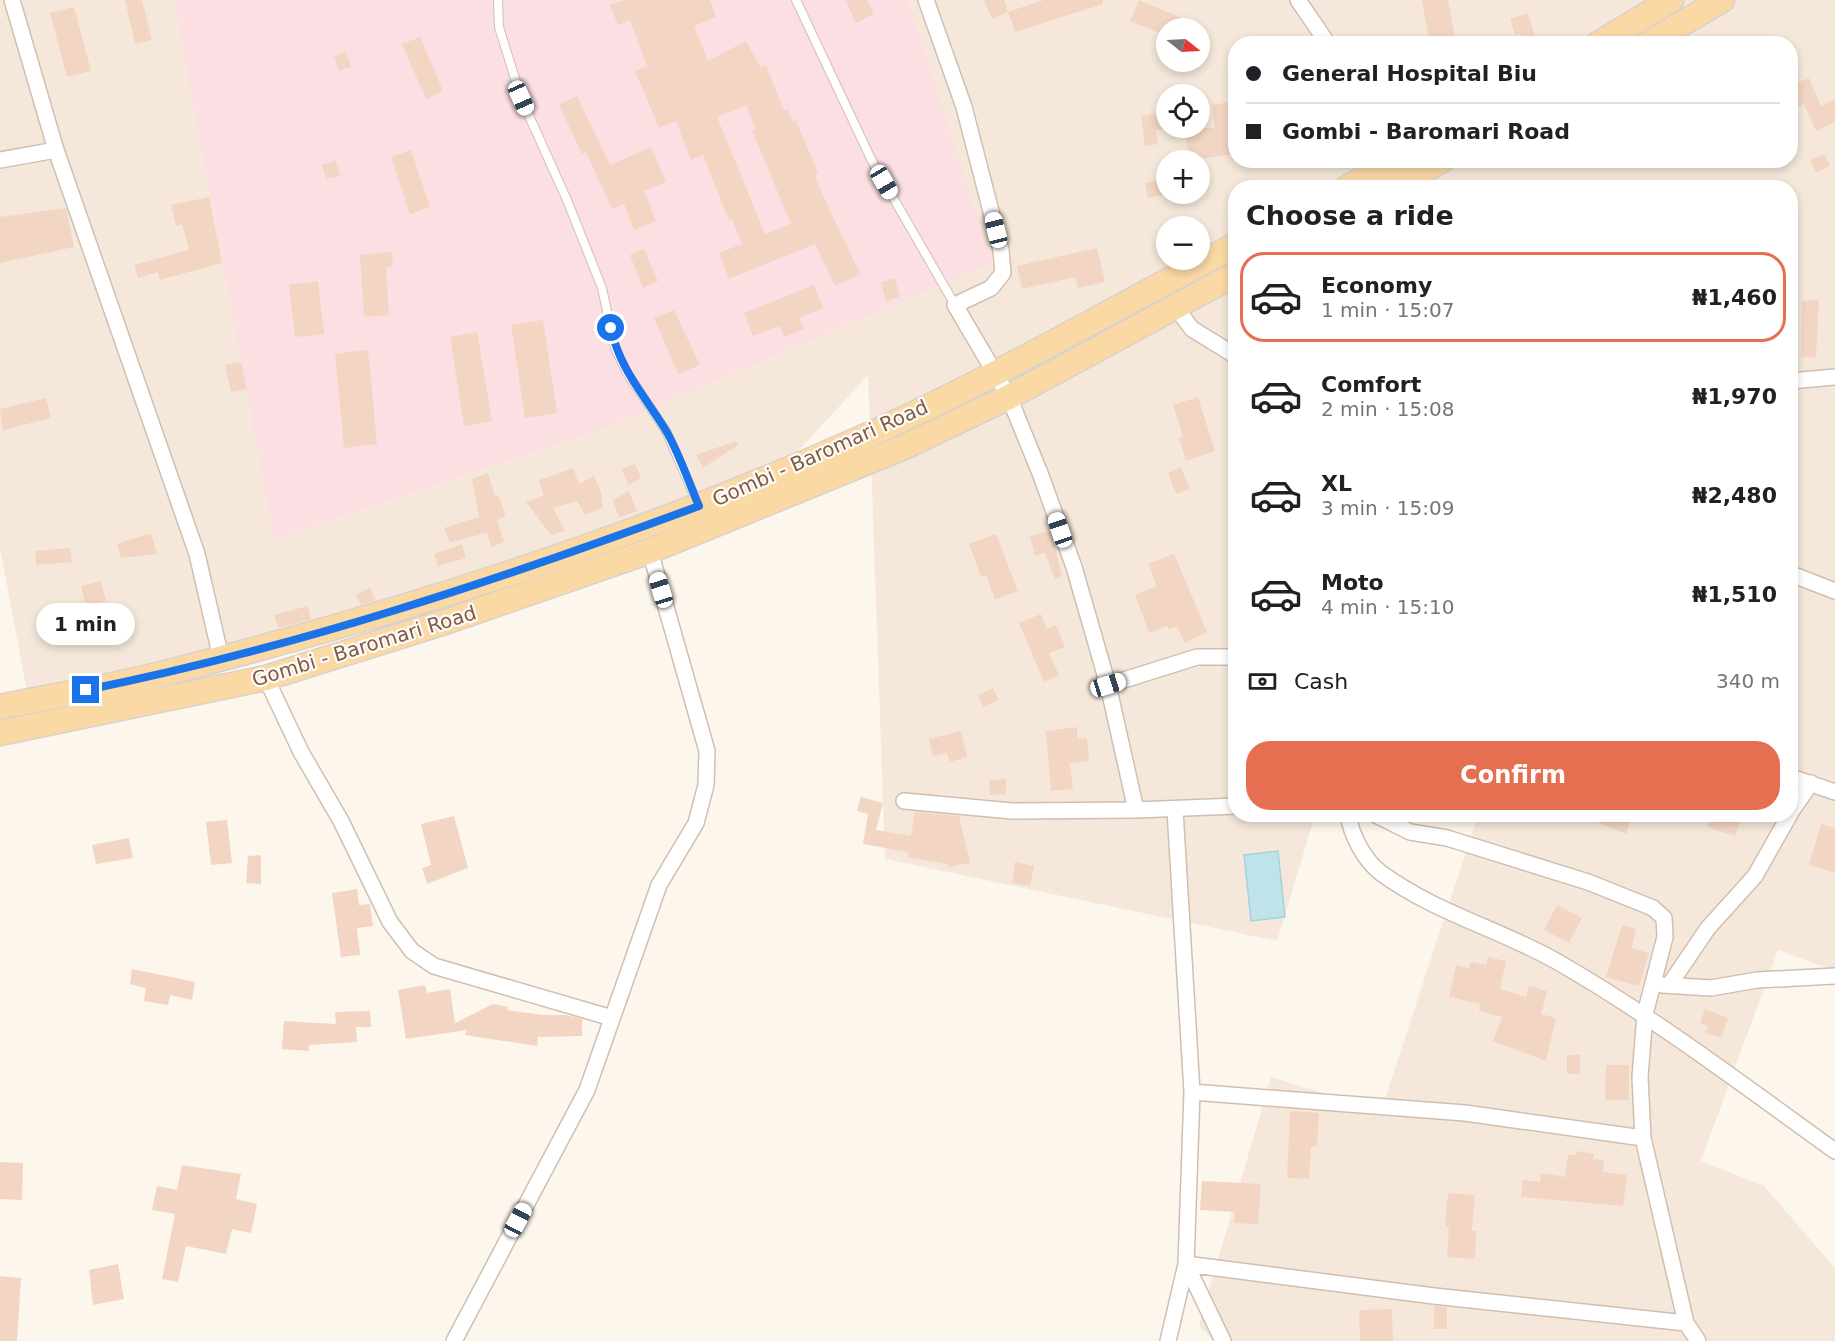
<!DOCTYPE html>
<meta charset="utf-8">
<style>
:root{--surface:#fff;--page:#f6f6f6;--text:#202124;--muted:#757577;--line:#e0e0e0;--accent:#e76f51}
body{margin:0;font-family:"DejaVu Sans",sans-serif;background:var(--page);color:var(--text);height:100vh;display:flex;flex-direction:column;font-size:22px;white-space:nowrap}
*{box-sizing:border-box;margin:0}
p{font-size:20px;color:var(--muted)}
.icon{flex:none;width:33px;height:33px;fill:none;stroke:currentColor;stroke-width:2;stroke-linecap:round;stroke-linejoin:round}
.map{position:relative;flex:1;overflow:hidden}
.drawer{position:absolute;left:1228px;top:180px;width:570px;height:642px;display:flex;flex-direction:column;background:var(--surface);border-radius:24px;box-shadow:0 3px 9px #0003}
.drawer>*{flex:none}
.guide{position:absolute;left:1228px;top:36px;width:570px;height:132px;border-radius:24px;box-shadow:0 3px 9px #0003;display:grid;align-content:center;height:132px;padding:0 18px;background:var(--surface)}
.needle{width:39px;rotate:108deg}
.buttons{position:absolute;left:1156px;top:18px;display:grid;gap:12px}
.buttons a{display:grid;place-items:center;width:54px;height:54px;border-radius:50%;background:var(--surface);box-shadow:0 3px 9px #0003;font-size:30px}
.end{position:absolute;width:27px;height:27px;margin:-14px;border:8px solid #1a73e8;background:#fff;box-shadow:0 0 0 3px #fff}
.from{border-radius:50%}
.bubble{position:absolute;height:42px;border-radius:21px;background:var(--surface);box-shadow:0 3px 9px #0003;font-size:20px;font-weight:700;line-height:42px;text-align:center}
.car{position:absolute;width:18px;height:36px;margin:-18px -9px;border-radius:8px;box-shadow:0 0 4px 2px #0007;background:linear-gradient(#fff 24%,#345 0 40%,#fff 0 76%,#345 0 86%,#fff 0)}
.guide b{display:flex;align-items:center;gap:21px;height:57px;font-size:22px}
.guide b+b{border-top:2px solid var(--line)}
.guide i{width:15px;height:15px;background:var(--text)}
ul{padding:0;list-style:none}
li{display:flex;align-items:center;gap:18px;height:90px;margin:0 12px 9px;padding:0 6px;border:3px solid transparent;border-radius:24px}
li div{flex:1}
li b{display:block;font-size:22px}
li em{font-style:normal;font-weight:700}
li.selected{border-color:var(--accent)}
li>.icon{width:54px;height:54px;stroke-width:1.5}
h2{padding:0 18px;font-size:27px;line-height:72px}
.pay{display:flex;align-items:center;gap:15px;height:66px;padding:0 18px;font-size:22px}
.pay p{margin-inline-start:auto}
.cta{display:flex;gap:12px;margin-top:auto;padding:12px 18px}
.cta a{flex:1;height:69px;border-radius:24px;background:var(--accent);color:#fff;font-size:24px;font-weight:700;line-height:69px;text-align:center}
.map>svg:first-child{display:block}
</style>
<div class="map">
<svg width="1835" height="1341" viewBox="0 0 1835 1341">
<rect width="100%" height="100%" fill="#fdf6ec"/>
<path fill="#f5e8da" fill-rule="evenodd" d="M0,0H1835V971L1778,950L1701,1161L1764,1186L1835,1268V1341H1213L1199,1325L1271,1077L1381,1111L1478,815L1791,814V188H1236V814L1315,815L1277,941L885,859L868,375L789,461L690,503L310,632L27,692L0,548ZM1167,28H1200V62H1167ZM1236,44H1791V160H1236ZM1167,94H1200V128H1167ZM1167,160H1200V194H1167ZM1167,226H1200V260H1167Z"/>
<path fill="#fbdfe3" d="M174,0H908L992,263L607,427L274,539Z"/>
<path fill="#bfe3e8" stroke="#a5d3da" stroke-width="1.5" d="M1278,851L1285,917L1251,921L1244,855Z"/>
<path fill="#f3d5c3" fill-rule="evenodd" d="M125,0H142L152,40L135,44Z
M624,0H710L716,17L694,26L708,61L746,41L760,67L766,65L784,111L788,109L793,122L796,120L818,173L815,174L820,189L860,274L835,286L815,244L729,279L719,253L742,244L732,219L729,221L703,155L691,160L676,121L659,128L635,71L647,66L630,20L618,25L610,5ZM746,105L756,129L752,131L791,224L765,234L717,117Z
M845,0H867L874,14L856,23Z
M984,0H1004L1008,12L992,19Z
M1044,0H1103V4L1015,32L1008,12Z
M1139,0L1184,19L1180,28H1167V36L1130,21Z
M1422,0H1448L1456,44H1430Z
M74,7L91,71L67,77L50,13Z
M1528,13L1537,44H1523L1520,33L1515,35L1510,19Z
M420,37L443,91L426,99L402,44Z
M346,52L351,67L339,71L334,56Z
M1809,78L1821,106L1835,99V122L1816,131L1804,104L1791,110V85Z
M577,96L610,165L651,147L666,182L644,191L656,221L634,230L624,204L612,209L586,152L582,154L559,105Z
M1236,101V121H1234L1236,154L1189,160L1185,128H1215L1212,105Z
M1167,112V128L1156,130L1158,144L1145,146L1141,116Z
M411,150L430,207L410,214L391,157Z
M1824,154L1830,166L1816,173L1810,160Z
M336,161L340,176L326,179L322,165Z
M1167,178V194L1148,198L1145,183Z
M209,197L222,263L160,280L158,272L138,278L134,265L189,250L182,224L176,226L171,205Z
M66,208L74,247L0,263V217Z
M1097,248L1105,282L1078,288L1075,277L1022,289L1017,266Z
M644,249L658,281L643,288L630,255Z
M392,252L393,267H386L389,315L364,317L360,255Z
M895,278L900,297L886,301L881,282Z
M318,281L324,334L295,337L289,285Z
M814,285L823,308L799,318L804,329L784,337L780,326L753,336L744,313Z
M1819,300L1816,358L1801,357L1802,301Z
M674,310L700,365L678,374L654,318Z
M543,320L557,413L525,418L511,325Z
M477,332L492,421L464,426L450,337Z
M368,350L377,444L344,448L335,354Z
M241,362L247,389L231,392L225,365Z
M1198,397L1215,451L1186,461L1179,439L1183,436L1173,405Z
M46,398L51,418L3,430L0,409Z
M736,441L738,445L703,468L696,455Z
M635,464L641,478L629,485L621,469Z
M1181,467L1190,489L1176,494L1168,473Z
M573,468L579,484L594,476L601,492L603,507L585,515L577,501L553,508L565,531L551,535L526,502L544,495L539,480Z
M488,473L495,496L498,495L506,516L497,520L504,542L491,547L487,533L450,542L444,528L479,517L472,479Z
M629,491L637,511L619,518L613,500Z
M1051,531L1062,576L1055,579L1045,553L1035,556L1030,536Z
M151,533L157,554L121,558L117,544Z
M996,534L1018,591L995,600L986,575L981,577L969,544Z
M462,544L466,558L438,566L434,554Z
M70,548L72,562L36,565L35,551Z
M1174,554L1207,632L1185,643L1177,627L1168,629L1167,626L1149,633L1135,595L1157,586L1148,564Z
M101,581L106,601L86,606L81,586Z
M370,588L376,600L361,605L356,595Z
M308,606L311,619L278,628L274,615Z
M1041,614L1047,629L1056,625L1065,647L1049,653L1059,675L1044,682L1019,623Z
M993,688L999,700L983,707L978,695Z
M1077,727V739L1087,738L1089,761L1070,763L1073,789L1051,791L1046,731Z
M961,731L967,757L950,762L947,753L933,756L929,739Z
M1006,779V794L990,795L989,780Z
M861,797L883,803L876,830L911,836L915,812L959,816L970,863L949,867L948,864L907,857L908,852L863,844L868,814L857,811Z
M1577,814H1633L1626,834Z
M1712,814H1726L1741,819L1735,836L1708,827Z
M454,816L468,868L427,884L422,868L431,865L421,824Z
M227,820L232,863L211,865L206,822Z
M1821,824L1835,828V873L1809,865Z
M129,838L133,858L96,864L92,845Z
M261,855V884L246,883L248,856Z
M1015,862L1034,866L1030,886L1012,883Z
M357,889L359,905L370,904L373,926L357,928L360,955L341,957L332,893Z
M1557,905L1582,918L1569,943L1544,930Z
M1622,925L1636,929L1631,948L1649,953L1639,986L1606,977Z
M1488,957L1506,961L1500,989L1526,997L1529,986L1547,991L1541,1014L1556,1018L1546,1061L1493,1041L1502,1017L1479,1011L1480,1004L1449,997L1456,965L1469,968L1471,962L1486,965Z
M132,969L195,982L192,1000L170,995L168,1005L144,1001L146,988L130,984Z
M425,985L427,993L450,989L455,1023L493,1004L508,1007L507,1010L543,1015H566L582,1019V1036L538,1037L537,1046L465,1035L467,1030L406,1039L398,990Z
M1705,1009L1728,1018L1721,1038L1705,1033L1708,1026L1700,1023Z
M370,1011L371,1027H356L357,1042L309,1045V1051L282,1049L284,1021L336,1024L335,1012Z
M1567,1055H1580V1074H1567Z
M1606,1065H1629V1100H1605Z
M1290,1111L1319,1113L1317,1146L1311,1147L1309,1179L1287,1178Z
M1576,1151L1594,1154L1593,1159L1604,1160L1603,1172L1627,1175L1623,1206L1521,1197L1523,1180L1540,1182L1541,1173L1565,1177L1568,1155H1577Z
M0,1162L23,1163L22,1200L0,1199Z
M182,1165L241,1174L236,1199L257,1204L251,1233L232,1229L226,1254L186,1246L178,1282L162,1279L175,1214L152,1210L157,1186L177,1190Z
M1202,1181L1261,1184L1258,1224L1234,1223L1235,1212L1200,1210Z
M1448,1193L1475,1195L1472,1231H1476L1475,1259L1447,1257L1449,1227H1445Z
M118,1264L124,1299L93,1305L89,1270Z
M0,1276L21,1278L17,1341H0Z
M1434,1306L1447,1307V1329H1434Z
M1392,1309L1393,1341H1360L1359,1310Z"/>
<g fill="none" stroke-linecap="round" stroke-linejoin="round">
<g stroke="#d1beb0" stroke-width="10">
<path id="lane" d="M498,0L499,27L521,98L567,200L602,288L615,348L627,373L666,431L697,502
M796,0L872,161L955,305"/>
</g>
<g stroke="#d1beb0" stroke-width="18">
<path id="street" d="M12,0L56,150L197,554L221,658
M926,0L964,107L1001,250L1003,273L991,288L955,305L1009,397L1040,473L1074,567L1108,685L1136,810L1236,806
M1298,0L1328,44
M0,160L56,150
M1175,306L1192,329L1236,356
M1791,381L1835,377
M1791,574L1835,591
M266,678L301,752L341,821L390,922L412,951L434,966L612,1018
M1108,685L1197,657H1236
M1791,777L1835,792
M904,801L1012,811L1136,810
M1175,810L1192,1092L1186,1264L1223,1341
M1791,812L1811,783
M1348,814C1351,835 1364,860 1381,873C1434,912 1499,929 1556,961C1654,1017 1743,1085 1835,1151
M1374,814L1410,832L1447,838L1588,882L1653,908L1664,918L1665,937L1645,1014L1640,1077L1643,1138L1686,1323L1698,1341
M1670,984L1708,928L1755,876L1790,814
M1662,985L1711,988L1757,980L1835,976
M1192,1092L1465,1113L1643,1138
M454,1341L587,1090L659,885L696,823L706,785L707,751L650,551
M1168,1341L1186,1264L1434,1296L1686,1323"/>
</g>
<g stroke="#dad1cd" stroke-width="27">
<path id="primary" d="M1598,44L1671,0
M1647,44L1722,0
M1347,188L1396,160
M1395,188L1442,160
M0,707C52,696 105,688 157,675C396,615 632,540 857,440C987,383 1110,310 1236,245
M0,733L266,678L448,621L650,551L902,448L1009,397L1236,274"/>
</g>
<use href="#lane" stroke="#fff" stroke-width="8"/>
<use href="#street" stroke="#fff" stroke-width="15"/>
<use href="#primary" stroke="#fbd9a5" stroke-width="24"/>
</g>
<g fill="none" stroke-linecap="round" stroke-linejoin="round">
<path stroke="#1a73e8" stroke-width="8" d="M86,690C295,648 499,580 699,506C688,481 679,452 665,429C644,395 619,368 611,328"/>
</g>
<g text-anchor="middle" stroke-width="4.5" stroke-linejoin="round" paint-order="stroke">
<g font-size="20" fill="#7a5c4d" stroke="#fffaf3">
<text transform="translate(820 453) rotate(-24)" y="7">Gombi - Baromari Road</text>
<text transform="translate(364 646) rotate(-17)" y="7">Gombi - Baromari Road</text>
</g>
</g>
</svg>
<div class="buttons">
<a><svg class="needle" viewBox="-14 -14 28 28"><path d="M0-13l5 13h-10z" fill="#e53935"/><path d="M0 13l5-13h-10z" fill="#757577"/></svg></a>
<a><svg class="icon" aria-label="locate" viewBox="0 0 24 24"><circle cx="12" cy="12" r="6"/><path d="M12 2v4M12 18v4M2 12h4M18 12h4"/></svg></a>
<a>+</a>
<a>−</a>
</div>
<i class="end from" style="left:611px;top:328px"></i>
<i class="end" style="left:86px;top:690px"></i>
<div class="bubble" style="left:36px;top:603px;width:99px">1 min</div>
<i class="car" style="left:521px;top:98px;rotate:156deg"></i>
<i class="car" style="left:884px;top:182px;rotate:150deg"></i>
<i class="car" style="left:996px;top:230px;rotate:346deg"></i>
<i class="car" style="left:1060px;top:530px;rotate:341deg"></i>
<i class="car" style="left:661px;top:590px;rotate:343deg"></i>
<i class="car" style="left:1108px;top:685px;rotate:73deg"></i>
<i class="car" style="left:518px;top:1220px;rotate:28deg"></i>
<div class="guide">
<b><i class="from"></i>General Hospital Biu</b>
<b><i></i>Gombi - Baromari Road</b>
</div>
<section class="drawer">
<h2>Choose a ride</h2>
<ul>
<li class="selected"><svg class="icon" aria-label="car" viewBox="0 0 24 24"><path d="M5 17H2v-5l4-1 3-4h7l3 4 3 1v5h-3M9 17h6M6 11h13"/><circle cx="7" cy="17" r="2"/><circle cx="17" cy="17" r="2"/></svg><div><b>Economy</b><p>1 min · 15:07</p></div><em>₦1,460</em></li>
<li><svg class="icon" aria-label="car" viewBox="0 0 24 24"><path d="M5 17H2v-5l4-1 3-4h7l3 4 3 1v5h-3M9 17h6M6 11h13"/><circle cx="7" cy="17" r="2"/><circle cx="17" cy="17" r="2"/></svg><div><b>Comfort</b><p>2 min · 15:08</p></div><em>₦1,970</em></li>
<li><svg class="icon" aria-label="car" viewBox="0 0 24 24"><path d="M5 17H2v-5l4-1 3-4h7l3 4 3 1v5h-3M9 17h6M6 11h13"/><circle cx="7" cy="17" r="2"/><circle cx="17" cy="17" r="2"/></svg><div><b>XL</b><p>3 min · 15:09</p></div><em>₦2,480</em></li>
<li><svg class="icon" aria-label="car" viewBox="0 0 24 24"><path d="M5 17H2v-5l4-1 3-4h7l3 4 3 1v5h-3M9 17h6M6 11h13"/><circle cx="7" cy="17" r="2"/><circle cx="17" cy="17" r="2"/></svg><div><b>Moto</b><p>4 min · 15:10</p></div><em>₦1,510</em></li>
</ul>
<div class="pay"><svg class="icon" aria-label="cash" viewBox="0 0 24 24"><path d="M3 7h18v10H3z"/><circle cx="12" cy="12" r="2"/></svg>Cash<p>340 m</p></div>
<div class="cta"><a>Confirm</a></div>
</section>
</div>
